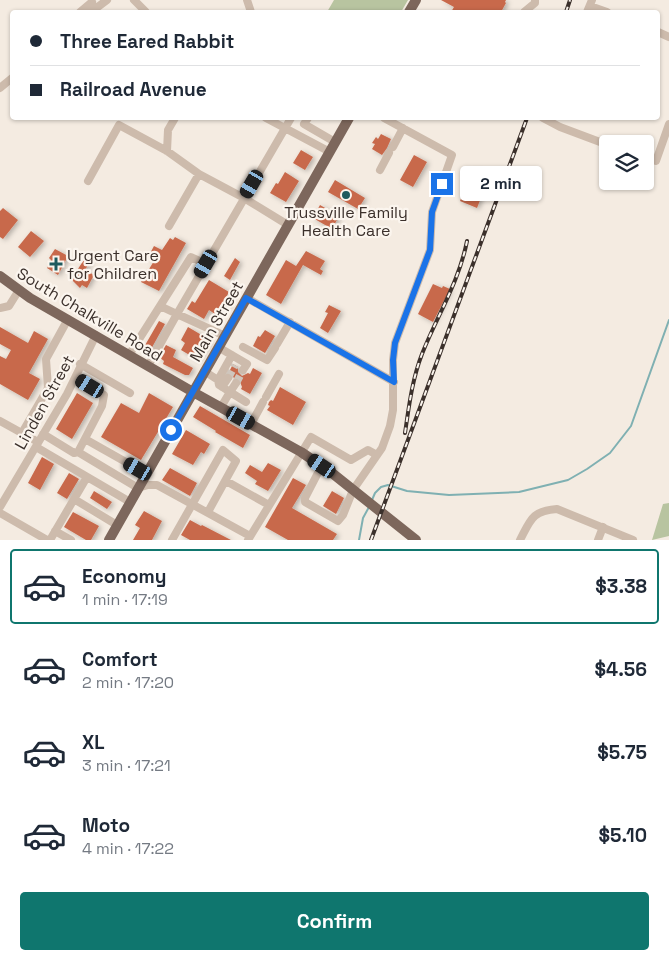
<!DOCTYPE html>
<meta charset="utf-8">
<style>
:root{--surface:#fff;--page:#f2f2f3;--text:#1f2937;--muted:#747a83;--line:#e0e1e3;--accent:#0f766e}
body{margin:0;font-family:"Space Grotesk",sans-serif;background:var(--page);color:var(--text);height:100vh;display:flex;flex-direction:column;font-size:19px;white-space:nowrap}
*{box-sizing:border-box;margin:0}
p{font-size:16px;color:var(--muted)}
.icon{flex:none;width:28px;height:28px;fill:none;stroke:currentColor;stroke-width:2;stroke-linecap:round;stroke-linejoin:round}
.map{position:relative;height:540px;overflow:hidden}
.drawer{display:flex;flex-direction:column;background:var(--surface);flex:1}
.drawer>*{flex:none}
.guide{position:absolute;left:10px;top:10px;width:650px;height:110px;border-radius:5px;box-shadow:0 1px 4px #0004;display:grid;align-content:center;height:110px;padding:0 20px;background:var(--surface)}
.controls{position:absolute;left:599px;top:135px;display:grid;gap:10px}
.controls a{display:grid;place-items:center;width:55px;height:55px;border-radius:5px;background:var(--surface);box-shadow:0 1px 4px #0004;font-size:25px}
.end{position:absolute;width:22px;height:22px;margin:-11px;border:6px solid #1a73e8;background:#fff;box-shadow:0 0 0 2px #fff}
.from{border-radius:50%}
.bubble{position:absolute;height:35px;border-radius:5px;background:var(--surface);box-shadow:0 1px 4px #0004;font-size:16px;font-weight:700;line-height:35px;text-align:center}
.car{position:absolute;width:15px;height:30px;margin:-15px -8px;border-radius:6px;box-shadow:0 0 4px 1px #0007;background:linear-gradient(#222 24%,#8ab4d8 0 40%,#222 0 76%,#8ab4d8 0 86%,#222 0)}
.guide b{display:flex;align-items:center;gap:18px;height:48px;font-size:19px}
.guide b+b{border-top:1px solid var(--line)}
.guide i{width:12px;height:12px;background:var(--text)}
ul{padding:9px 0 0;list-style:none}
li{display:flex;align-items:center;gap:15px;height:75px;margin:0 10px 8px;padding:0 10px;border:2px solid transparent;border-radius:5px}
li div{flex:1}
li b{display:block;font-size:19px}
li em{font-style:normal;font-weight:700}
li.current{border-color:var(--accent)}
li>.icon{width:45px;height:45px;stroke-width:1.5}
.button{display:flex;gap:10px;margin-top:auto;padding:10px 20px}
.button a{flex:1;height:58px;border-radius:5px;background:var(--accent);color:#fff;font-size:20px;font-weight:700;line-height:58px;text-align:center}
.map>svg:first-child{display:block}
</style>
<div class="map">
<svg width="669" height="540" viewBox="0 0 669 540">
<defs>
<filter id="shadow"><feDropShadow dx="2.5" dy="1.5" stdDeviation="2.5" flood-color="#0004"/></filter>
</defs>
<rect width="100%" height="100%" fill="#f4ebe1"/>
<path fill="#b8c4a0" d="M334,0H408L401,12H327Z
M669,503V536L652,540L663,504Z"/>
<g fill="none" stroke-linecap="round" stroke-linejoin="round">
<path stroke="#7fb0b2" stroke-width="2" d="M372,500L375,493L381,487L388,485L407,491L449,495L519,492L568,480L587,469L610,453L631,426L669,320
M359,540L363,518L369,507"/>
</g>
<path fill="#c8694b" filter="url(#shadow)" d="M441,0H506L505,2L506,3L501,12H451L454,7Z
M381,134L391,139L387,148L382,155L372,149L375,144L372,143L376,137L378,139Z
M301,150L313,157L305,170L293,163Z
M414,155L427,162L413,187L400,180Z
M474,168L490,175L477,208L460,201Z
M285,172L299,181L286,202L270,193L276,183L278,184Z
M335,180L365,198L358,209L328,192Z
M320,205L339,216L332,229L313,218Z
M3,208L18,220L3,239L0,237V211Z
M31,231L44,241L30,257L18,247Z
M175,237L186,243L159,291L141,282L154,261L148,257L154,246L162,250L170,238L173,240Z
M55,249L68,256L58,275L47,268L51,260L49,258Z
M306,251L325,261L320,269L323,271L321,275L303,265L281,304L266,295L286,260L296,266Z
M86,257L91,260L85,270L94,275L87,288L82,285L80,288L71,279Z
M235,258L240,262L230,280L224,276Z
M209,280L229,292L225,299L230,302L227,307L221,304L215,314L209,310L204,319L187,309L192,301L195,303Z
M433,284L442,288L443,286L450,289L433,322L418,314Z
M329,305L341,311L328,333L320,328L328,313L325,312Z
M159,321L165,324L150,351L144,347Z
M0,327L28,343L34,331L48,339L29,373L40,379L28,400L0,384V356L6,359L11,350L0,344Z
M188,327L210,340L198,360L181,350L185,343L181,340Z
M265,330L275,336L265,353L253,346L258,336L260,337Z
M166,345L176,350L173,357L193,368L189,375H185L163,364L164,361L159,357Z
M233,364L238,367V372L242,376L248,373L250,374L253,368L262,373L250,394L241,389L242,387L239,379L234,378L231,374L229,372Z
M280,387L306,402L293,425L267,410L270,406L268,405L269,402L271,400L273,401Z
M77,393L93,403L72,439L56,429Z
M149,393L173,407L141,460L101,437L121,403L139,413Z
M200,406L250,435L243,448L215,432L216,431L193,417Z
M186,430L210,444L204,454L201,452L193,465L172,454Z
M42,457L54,464L40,490L28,483Z
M268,463L281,470L268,491L255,484L257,481L245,473L250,465L262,472Z
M170,468L197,483L190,496L162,480Z
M69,473L79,479L67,499L57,493Z
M293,478L306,485L292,508L337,534L333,540H288L265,527Z
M94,491L112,502L107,509L90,498Z
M332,491L344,498L336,514L323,506Z
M144,511L162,521L152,540H133L140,528L135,525Z
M73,512L99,526L91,540H86L64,527Z
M190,520L201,526L202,525L231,540H190L181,535Z"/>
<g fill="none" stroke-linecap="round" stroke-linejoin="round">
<path stroke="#cfc6bd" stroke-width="8" stroke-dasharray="8 4" stroke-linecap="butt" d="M228,378L235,365
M236,383L243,370"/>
<path stroke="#cdbbac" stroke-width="8" d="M134,0L146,12
M247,0L251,12
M590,6L607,12
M80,12L92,2
M91,12L107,0
M524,12L535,3V0
M587,12L592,0
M658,32L669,37
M0,88L12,78
M266,118L330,152
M308,118L304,124L335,142
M543,118L560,127L608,145
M393,147L403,128
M167,151L168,130L175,118
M645,158L656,161L669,124
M380,170L389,153
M88,181L119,125L167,151L199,174L244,198L288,225
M169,226L199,174
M247,298L394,382
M160,306L177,314L291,118
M0,308L9,306L19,290
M277,344L290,322
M218,347L247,364L243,370
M243,347L267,360L275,348
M129,355L191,257L206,264
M80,364L130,393
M148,366L177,314L225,336
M204,371L218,380L232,355
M75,378L104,395L102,406L78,452
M218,380L219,385L230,392L221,407
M236,383L230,392L246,402
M222,387L228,378
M266,397L279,374
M0,421L38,442
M251,424L263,402
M22,433L48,388L46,359L68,319
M43,434L74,453L78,452L138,488L148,485H157L250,536
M85,439L147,474
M36,447L130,502
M322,465L305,498V502L338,521L343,515L353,490L382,448L390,426L393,410V360L395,343L430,250L432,212L452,155L384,118
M226,481L269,505
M74,499L117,525
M0,507L67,394L96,335
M0,513L47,540
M55,531L71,540
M50,540L87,477
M172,540L223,450L236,461L208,512
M248,540L311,437L351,460L368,450L377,455
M520,540C531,519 532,511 557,509L633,540
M598,540L603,527"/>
<path stroke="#7d675c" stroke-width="10" d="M409,12L416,0
M0,276L30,298L193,392L301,452L332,473L416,540
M109,540L349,118"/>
<g stroke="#3b302b" stroke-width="4">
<path id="rail" d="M566,12L570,0
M405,433C409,406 412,380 422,354C437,316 459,282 467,241
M371,540L527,118"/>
</g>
<use href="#rail" stroke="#fbf5ee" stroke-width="2" stroke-dasharray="5.5" stroke-linecap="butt"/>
</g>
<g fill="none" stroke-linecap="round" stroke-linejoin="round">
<path stroke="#1a73e8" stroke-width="6" d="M171,430L246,298L394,382L393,360L395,343L430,250L432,212L442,184"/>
</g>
<g fill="#1f5a5e" stroke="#fbf5ee" stroke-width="2">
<circle cx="346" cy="195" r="5"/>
<path d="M53.5 256.5h5v5h5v5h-5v5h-5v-5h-5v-5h5z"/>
</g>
<g text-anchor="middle" stroke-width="4.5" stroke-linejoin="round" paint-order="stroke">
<g font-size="16" fill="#3b302b" stroke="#fbf5ee">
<text x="346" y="218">Trussville Family<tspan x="346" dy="18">Health Care</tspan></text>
<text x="67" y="261" text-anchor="start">Urgent Care<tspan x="67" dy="18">for Children</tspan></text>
</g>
<g font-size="16" fill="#3b302b" stroke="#fbf5ee">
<text transform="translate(90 314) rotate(31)" y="6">South Chalkville Road</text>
<text transform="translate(216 321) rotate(-60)" y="6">Main Street</text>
<text transform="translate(44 402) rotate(-61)" y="6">Linden Street</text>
</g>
</g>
</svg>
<div class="controls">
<a><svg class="icon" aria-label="layers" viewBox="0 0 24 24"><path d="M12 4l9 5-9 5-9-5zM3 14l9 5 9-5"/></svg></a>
</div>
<i class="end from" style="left:171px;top:430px"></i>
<i class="end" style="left:442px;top:184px"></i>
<div class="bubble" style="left:460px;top:166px;width:82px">2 min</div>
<i class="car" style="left:252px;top:184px;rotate:210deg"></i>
<i class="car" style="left:206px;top:264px;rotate:210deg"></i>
<i class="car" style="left:90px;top:386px;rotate:301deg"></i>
<i class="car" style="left:241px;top:418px;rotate:119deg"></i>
<i class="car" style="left:322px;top:466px;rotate:304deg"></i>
<i class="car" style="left:138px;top:469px;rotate:300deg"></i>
<div class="guide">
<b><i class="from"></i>Three Eared Rabbit</b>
<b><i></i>Railroad Avenue</b>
</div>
</div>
<section class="drawer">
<ul>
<li class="current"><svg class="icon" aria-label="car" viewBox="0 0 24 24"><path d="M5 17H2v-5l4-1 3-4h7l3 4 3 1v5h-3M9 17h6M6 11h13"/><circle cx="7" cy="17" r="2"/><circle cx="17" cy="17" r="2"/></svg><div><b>Economy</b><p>1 min · 17:19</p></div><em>$3.38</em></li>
<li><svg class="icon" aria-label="car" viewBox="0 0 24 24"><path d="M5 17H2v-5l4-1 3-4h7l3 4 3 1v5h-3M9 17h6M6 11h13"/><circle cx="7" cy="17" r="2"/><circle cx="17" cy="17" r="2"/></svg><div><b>Comfort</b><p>2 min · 17:20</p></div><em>$4.56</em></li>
<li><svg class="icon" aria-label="car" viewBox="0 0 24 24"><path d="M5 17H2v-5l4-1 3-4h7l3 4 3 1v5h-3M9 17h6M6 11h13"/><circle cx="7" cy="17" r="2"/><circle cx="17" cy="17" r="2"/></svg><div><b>XL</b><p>3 min · 17:21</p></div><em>$5.75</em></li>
<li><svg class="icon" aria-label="car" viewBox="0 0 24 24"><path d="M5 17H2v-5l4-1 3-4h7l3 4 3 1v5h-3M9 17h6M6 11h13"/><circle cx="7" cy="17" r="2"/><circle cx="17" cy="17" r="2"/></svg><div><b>Moto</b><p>4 min · 17:22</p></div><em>$5.10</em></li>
</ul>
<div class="button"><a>Confirm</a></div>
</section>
